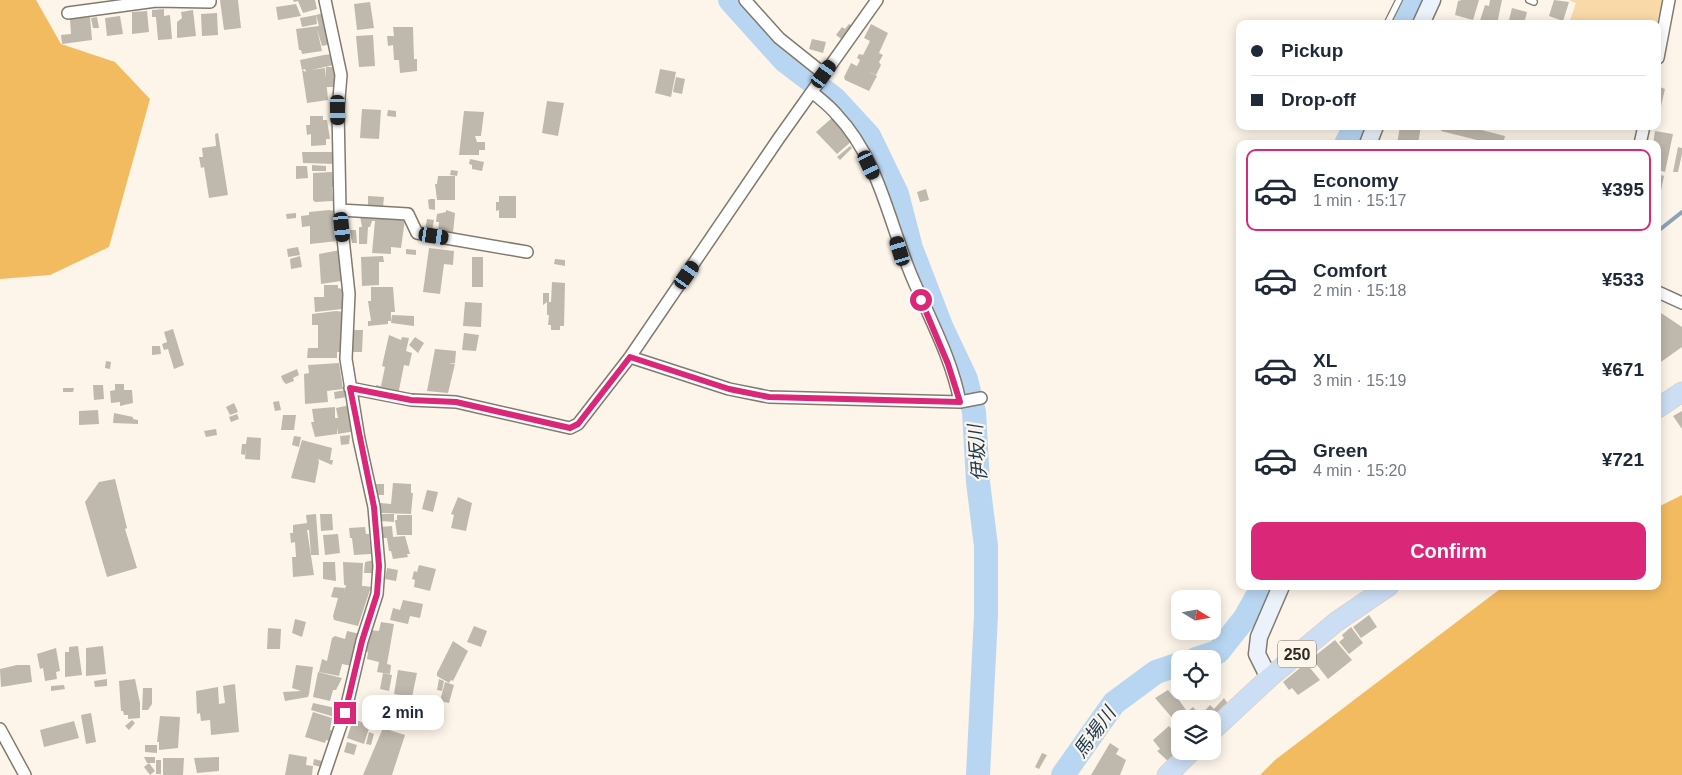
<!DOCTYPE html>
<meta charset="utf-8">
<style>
:root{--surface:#fff;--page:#f6f6f7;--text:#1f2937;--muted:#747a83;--line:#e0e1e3;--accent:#db2777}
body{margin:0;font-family:Helvetica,"Noto Sans JP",sans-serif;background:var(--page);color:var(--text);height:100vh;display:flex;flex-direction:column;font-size:19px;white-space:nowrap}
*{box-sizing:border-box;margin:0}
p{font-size:16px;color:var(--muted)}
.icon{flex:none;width:28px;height:28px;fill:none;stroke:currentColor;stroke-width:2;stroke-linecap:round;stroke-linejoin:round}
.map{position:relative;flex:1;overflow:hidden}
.side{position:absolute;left:1236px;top:140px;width:425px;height:450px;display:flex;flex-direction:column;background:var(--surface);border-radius:10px;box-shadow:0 2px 12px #0003}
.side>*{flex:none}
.guide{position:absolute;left:1236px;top:20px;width:425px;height:110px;border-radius:10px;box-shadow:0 2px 12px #0003;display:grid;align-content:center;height:110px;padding:0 15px;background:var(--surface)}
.needle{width:32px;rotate:101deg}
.buttons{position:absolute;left:1171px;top:590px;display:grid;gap:10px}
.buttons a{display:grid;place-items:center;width:50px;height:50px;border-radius:10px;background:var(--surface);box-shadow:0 2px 12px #0003;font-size:25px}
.end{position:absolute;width:22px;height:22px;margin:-11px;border:6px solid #db2777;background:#fff;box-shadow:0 0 0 2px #fff}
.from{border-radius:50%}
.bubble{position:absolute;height:35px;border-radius:10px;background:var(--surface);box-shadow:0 2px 12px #0003;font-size:16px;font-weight:700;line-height:35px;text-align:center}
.car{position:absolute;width:15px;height:30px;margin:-15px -8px;border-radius:6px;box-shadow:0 0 4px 1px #0007;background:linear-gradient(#222 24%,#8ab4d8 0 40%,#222 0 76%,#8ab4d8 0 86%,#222 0)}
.guide b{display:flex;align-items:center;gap:18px;height:48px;font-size:19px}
.guide b+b{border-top:1px solid var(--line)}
.guide i{width:12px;height:12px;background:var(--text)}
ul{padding:9px 0 0;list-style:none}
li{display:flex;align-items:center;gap:15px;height:82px;margin:0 10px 8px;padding:0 5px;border:2px solid transparent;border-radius:10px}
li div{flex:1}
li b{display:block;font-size:19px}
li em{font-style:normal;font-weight:700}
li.on{border-color:var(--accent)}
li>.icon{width:45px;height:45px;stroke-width:1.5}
.primary-button{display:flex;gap:10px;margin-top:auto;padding:10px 15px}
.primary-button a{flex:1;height:58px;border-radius:10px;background:var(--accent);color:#fff;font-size:20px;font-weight:700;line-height:58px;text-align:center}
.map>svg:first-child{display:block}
</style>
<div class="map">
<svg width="1682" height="775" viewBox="0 0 1682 775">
<rect width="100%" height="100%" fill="#fdf5e9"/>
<path fill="#fad9a8" d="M1569,0H1662L1657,24H1574L1569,23L1576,3Z"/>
<path fill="#f2bb60" d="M0,0H36L61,44L115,62L150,99L109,247L50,275L0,279Z
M1682,495V775H1260L1275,760L1504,586H1658V507Z"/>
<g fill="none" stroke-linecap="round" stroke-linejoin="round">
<path stroke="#8fa3b5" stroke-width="4" d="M1658,231L1682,212"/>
<path stroke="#b8d6f2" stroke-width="24" d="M730,0L785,61L835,99L869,136L897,194L911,248L941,326L966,379L974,412L978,482L986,546V615L978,775
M1403,24L1413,0
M1346,144L1355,126
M1196,659L1218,652L1245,618L1263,586
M1063,775L1114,703L1156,672L1180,664"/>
</g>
<path fill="#bfb8ac" d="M220,0H238L241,28L224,30Z
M293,0H315L317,9L303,13L298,1L294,2Z
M1462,0H1479L1473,20L1455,15L1458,1Z
M1490,0H1502L1497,24H1479L1485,5L1489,6Z
M1554,0L1569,2L1563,21L1549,16Z
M370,2L374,28L357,30L354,4Z
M296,4L301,16L278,20L276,7Z
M1512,8L1527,12L1524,24H1508Z
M164,9V16L170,15L172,39L158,40L156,17H152V10Z
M193,10L196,36L177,38V22L182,18L181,12Z
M147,11L149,32L132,34V12Z
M217,13L218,35L202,36L201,14Z
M323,13L331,44L322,46L317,29L322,51L302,54L301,50H299L296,29L319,26L316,15Z
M316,15L317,24L302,27L300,18Z
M120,16L123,34L107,36L105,18Z
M90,17L92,40L62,44L61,35L71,34L70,19Z
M97,17L99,28H93L91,18Z
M849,24L854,27L844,41L836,35L842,27L845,29Z
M871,24L888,33L879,53L883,55L879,62L881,65L876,75L868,71L877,76L869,91L845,80L844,77L851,63L857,66L860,60L857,58L859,54L863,55L870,41L864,38Z
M393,27H413L414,59H417V71L400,73L399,60H394L393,45L388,46L387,36H394Z
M373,35L375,66L359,67L356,36Z
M812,39L826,42L823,53L809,49Z
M333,54L334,65L311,70L325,68L328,100L307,103L302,70L306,72L305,69L302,70L300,60L324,55L325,61L324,55Z
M326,67H334V87H326Z
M660,69L676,72L671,97L655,93Z
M676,77L685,79L682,94L673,92Z
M1660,87L1665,89L1661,106L1658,105Z
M547,101L564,103L558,136L542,133Z
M362,109L381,110L379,139L360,138Z
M388,110L396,111V117L387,116Z
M464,111L484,112L481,136H475L477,142H485V150H479V155H459Z
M310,116H323V120H327L330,139H326V145L311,146V134L307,135L306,125H310Z
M833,117L853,140L837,154L816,132Z
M1400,126H1421L1418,144H1397Z
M1443,126H1466L1505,136L1503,144H1493L1441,131Z
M1655,131L1673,134L1665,172L1658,170V144H1653Z
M218,133L228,195L209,198L204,167L201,168L199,157H203L202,148L216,146L215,134Z
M850,146L852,148L840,160L837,157Z
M1678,147L1682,148V154L1678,172H1673Z
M302,152H335V164L303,163Z
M470,159L484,162L482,171L472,169V165L469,164Z
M312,165L326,166V171H312Z
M296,166H307L308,178L296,179Z
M451,170L458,171L457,176L450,175Z
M332,172L335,187H332L333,201L315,202L313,200V173Z
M1658,174L1664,176L1658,205Z
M438,176H455V200H437L435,184H437Z
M926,189L929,200L920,202L917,192Z
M368,196L384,197L383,207H368Z
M499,196H516V218H499V210L496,211V202H499Z
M430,199H435V210L429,209L428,200Z
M329,210L335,211L338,241L310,244V226L302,227L301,216L309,215V212Z
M446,210L455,213L453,233L438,232L439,222H436L437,214L446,212Z
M296,213V218L287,219L286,214Z
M360,216L405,219L401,248L391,247V254L372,253L375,221H372L370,227H368L367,244H359V227H362Z
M427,219L434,220L432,231L425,230Z
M350,230H356L357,243H352Z
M298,247L300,255L288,257L287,249Z
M429,248L454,251L453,265L444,264L440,294L423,292Z
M406,249L416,250V255L406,254Z
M340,250L345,278H341V281L321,284L319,254Z
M300,256L302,267L291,269L290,259Z
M383,256L384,262H379V285L362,286L361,257Z
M472,257H483V287H472Z
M555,259L565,260V266L554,264Z
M552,282L565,283L564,326H560V330H551V325H548L549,315H547V302L543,305V293H549V302H551Z
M324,285H338V288L342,289V309L315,312L314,297H324Z
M371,287H393L395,312H391V321H388V324L368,326V321H371L368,301H371Z
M465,302L482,303L481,327L463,326Z
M336,311L344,312L342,352H337V358H307L308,348H318V325H312V314Z
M1658,311L1682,327V347L1658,364Z
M392,315L414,316V326L391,323Z
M173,329L184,365L174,369L168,349L164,350L162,344L167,342L164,332Z
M352,330H363L362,352H351Z
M464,333L479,335L476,351L462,350Z
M389,335L401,340L402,337L409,338L406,351L412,353L409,366L404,365L398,395L375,391L376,385L381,386L385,367L382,366Z
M415,337L424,343L418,353L409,345Z
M152,346H160L161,354L152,355Z
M435,349L456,351L455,363H449L455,364L448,393L427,391Z
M106,361L111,362L110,369L105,368Z
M339,363L343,389L327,391L328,402L305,404L304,374L309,373L308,365Z
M297,369L299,375L293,378L294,381L286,384L283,381L281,376Z
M115,384H124V390H132L133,403L120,406V402L111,403L110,391L115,390Z
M93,385H103L104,399L94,400Z
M63,388H74L73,392H63Z
M346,390L347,397L335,399L334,392Z
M279,401L281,410L275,411L273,402Z
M234,403L238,412L230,415L226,407Z
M350,405L355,431L338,434L337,427V434L315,437L311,422H314L312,409L335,407V418H338L336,408Z
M98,410L99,424L79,425V411Z
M1682,411V429L1673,416Z
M114,413L133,417V419L138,420V424L113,423Z
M237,414L239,419L231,422L229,417Z
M283,415H296L294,430H281Z
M216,429L217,435L206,437L204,431Z
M350,435L349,444L341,445L340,436Z
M294,436L301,437L299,447L292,445Z
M247,437L261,438L260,460L245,459L246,448L245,455L241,454L242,444H246Z
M302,440L332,448L330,460H333L332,465L318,459L319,462L315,483L291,478Z
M115,479L127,528L125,529L137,568L107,577L85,502L99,482Z
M393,483L411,484V493H413L411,514L380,513V503L391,504Z
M376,484H384V495H376Z
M427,490L438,492L433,512L422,509Z
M458,497L472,503L466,531L451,528L454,515L451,514Z
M316,514L319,555H311L309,530H307L314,575L293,577L292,557H296L295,542L291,543L290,533H293V525L307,523L306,515Z
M320,514H332L333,530L321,531Z
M380,514H394V522L381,521Z
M397,515H412V535H397L395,520H397Z
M392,526L393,537L405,536L410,554H407L408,557L393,559L391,551H389L387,538H381L380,527Z
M365,527L366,534H369L371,554L354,555L352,538H350L349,528Z
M338,534L340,553L325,555L323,535Z
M374,560L373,573H364L365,562Z
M323,562H335L336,581L323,579Z
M343,562L363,563L362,586L358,585L371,587L358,626L334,620L333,616L338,598L331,597L334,587L345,588L344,593L346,585H344Z
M419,565L436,569L430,591L414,587L415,580L412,579L414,571L417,572Z
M387,568L398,570L396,581L385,579Z
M403,600L423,604L420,618L410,616L408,624L390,620L393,608L400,610Z
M1369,615L1377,627L1361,638L1353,627Z
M295,619L306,622L302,637L292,633Z
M381,622L394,624L387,664L391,665L390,674L377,672L379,662L367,659L368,652L364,651L370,630L379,631Z
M474,626L487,631L481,647L467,642Z
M1351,627L1363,643L1349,654L1339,642L1344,638L1342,635Z
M268,628L281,629L280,649H267Z
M347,631L360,634L352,666L342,664L339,676L319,672L322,659L327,661L332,638L335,636L345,639Z
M1335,640L1352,660L1328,679L1317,665L1313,668L1307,662Z
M453,641L468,651L453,681L451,680L449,683L437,676V673Z
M78,646L82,675L65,677V652H69V647Z
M103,646L106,674L86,676V648Z
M56,648L60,671L56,672L57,679L45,681L43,668L40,669L37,654Z
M1306,663L1320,680L1298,695L1292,688L1289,690L1283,682Z
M17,665H30L32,682L1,687L0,669Z
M296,665L313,667L309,694L308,697L285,701L283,692L301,691L292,688Z
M398,670L417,673L412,697L394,694Z
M318,672L342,678L336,690H333L330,701L313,697Z
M383,673L392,675L389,691L380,689Z
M107,679V686L95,687L94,681Z
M135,679L140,703V718L128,719V715H124L123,711H121L119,681Z
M439,679L444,681L442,691L437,690Z
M445,682L454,685L449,703L440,701Z
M235,684L239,732L211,735L210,720L201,721L200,713L197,714L196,691L218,687L219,704L225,703L223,686Z
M64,685L65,689L51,691V686Z
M143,688H152V704L148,710H142Z
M1168,690L1172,695L1174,693L1186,710L1174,720L1155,698Z
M388,696L434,706L429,726L426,725L425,729L413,727L414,724L408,723L406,729L384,724L390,699L387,698Z
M1224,698L1228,704L1212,719H1197L1210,705L1214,709Z
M313,703L340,709L338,718L311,710Z
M1193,707L1199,714L1194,719L1187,712Z
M313,712L332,718L330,730L333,731L330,741L326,740L325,743L305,737Z
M91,713L96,742L86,744L81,715Z
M1185,714L1189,719H1180V731L1174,724Z
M160,716L180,717L178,748L159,750V742H157Z
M353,719L370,725L364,744L347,738Z
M132,720L135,723L129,730L125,726Z
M74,721L79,738L44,747L40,730Z
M1169,726L1180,738V750L1168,761L1157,751L1160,749L1153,740Z
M383,728L405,735L392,775H363Z
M369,732L374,734L371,745L366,744Z
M347,742L357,745L354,755L344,752Z
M1110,743L1119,749L1116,754L1126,760L1120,775H1091Z
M145,745H157V753L145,752Z
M1042,753L1047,755L1039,769L1035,767Z
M289,754L307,757L306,765L313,766L312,775H285Z
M144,757H155V763H147Z
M219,757V771L197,773L194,758Z
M163,758H184L183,775H163Z
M314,759L322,761L321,767L313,765Z
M156,760H161V774H156Z
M149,763L155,771L150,775L144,767Z"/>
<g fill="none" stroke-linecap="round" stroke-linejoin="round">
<g stroke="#807a6f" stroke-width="8">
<path id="service" d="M1529,0L1534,2
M1387,24L1399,0"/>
</g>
<g stroke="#807a6f" stroke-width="14">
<path id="minor" d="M745,0L779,38L824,74
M68,13L156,1L210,2V0
M1658,58L1669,0
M812,92C820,99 830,106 837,115C879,159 889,223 912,277C929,317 952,359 960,402
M1640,144L1644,126
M340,210L408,214L417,233L527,252
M1658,292L1682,303
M630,357L729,389L769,397L960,402L981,398
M350,388L411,400L456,402L570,428L578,424L630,357L779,138L877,0
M0,729L25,775
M324,775L345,713L362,641L377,594L379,566L374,507L359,439L346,359L349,294L340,210L338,110L341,75L325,0"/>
</g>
<g stroke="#807a6f" stroke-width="19">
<path id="secondary" d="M1421,24L1432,0
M1368,144L1375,126
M1269,678L1257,654L1259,637L1281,586"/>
</g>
<g stroke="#d5d5d4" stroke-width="21">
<path id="trunk" d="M1658,408L1682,392
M1212,731L1269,678L1336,622L1389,586
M1167,775L1192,751"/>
</g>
<use href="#service" stroke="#fff" stroke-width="5.5"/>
<use href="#minor" stroke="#fff" stroke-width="11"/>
<use href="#secondary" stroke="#ecf2fb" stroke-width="16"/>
<use href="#trunk" stroke="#ccdef4" stroke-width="19"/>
</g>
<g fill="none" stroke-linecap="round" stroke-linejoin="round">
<path stroke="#db2777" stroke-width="6" d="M345,713L362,641L377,594L379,566L374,507L350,388L411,400L456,402L570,428L578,424L630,357L729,389L769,397L960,402L948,364L921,300"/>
</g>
<g text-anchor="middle" stroke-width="4.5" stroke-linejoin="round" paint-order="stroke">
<rect fill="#fdf5e9" stroke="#6c6861" stroke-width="1" x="1278" y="640.5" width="38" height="27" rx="4"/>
<g font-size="16" font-weight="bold" fill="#2e2b27">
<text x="1297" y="660">250</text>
</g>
<g font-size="19" font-style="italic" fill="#193a56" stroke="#fdf5e9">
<text transform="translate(977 453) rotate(-95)" y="7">伊坂川</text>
<text transform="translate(1094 732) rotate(-54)" y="7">馬場川</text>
</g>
</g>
</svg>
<div class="buttons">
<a><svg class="needle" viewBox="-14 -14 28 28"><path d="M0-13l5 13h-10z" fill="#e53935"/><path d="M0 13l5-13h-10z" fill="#747a83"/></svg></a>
<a><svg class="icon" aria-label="locate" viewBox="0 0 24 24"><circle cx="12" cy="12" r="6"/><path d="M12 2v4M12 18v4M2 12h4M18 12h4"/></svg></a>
<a><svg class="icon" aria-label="layers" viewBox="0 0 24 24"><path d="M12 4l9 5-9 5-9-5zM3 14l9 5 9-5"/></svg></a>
</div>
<i class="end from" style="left:921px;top:300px"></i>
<i class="end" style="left:345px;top:713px"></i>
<div class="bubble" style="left:362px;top:695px;width:82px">2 min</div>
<i class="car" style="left:824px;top:74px;rotate:36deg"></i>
<i class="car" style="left:338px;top:110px;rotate:179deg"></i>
<i class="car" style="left:869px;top:165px;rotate:155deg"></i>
<i class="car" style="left:342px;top:227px;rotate:174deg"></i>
<i class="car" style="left:434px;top:236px;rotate:99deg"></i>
<i class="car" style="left:900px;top:251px;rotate:343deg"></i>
<i class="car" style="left:687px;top:275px;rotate:35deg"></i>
<div class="guide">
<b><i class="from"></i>Pickup</b>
<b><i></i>Drop-off</b>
</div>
<section class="side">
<ul>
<li class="on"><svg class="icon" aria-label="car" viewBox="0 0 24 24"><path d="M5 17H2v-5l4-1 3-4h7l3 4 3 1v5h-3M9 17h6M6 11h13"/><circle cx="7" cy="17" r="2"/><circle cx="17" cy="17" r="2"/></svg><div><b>Economy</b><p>1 min · 15:17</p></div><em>¥395</em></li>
<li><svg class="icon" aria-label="car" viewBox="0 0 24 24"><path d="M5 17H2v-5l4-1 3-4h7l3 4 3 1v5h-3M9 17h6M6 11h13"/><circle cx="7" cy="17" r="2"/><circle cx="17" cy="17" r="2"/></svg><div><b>Comfort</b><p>2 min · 15:18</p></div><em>¥533</em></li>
<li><svg class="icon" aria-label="car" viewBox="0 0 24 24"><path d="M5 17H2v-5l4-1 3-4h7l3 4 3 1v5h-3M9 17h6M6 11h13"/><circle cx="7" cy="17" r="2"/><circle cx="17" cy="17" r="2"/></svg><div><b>XL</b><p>3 min · 15:19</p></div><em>¥671</em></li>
<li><svg class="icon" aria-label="car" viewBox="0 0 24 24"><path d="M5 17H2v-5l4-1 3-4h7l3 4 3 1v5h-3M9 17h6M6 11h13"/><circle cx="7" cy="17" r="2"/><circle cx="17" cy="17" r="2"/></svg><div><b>Green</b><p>4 min · 15:20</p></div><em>¥721</em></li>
</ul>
<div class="primary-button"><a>Confirm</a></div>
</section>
</div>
